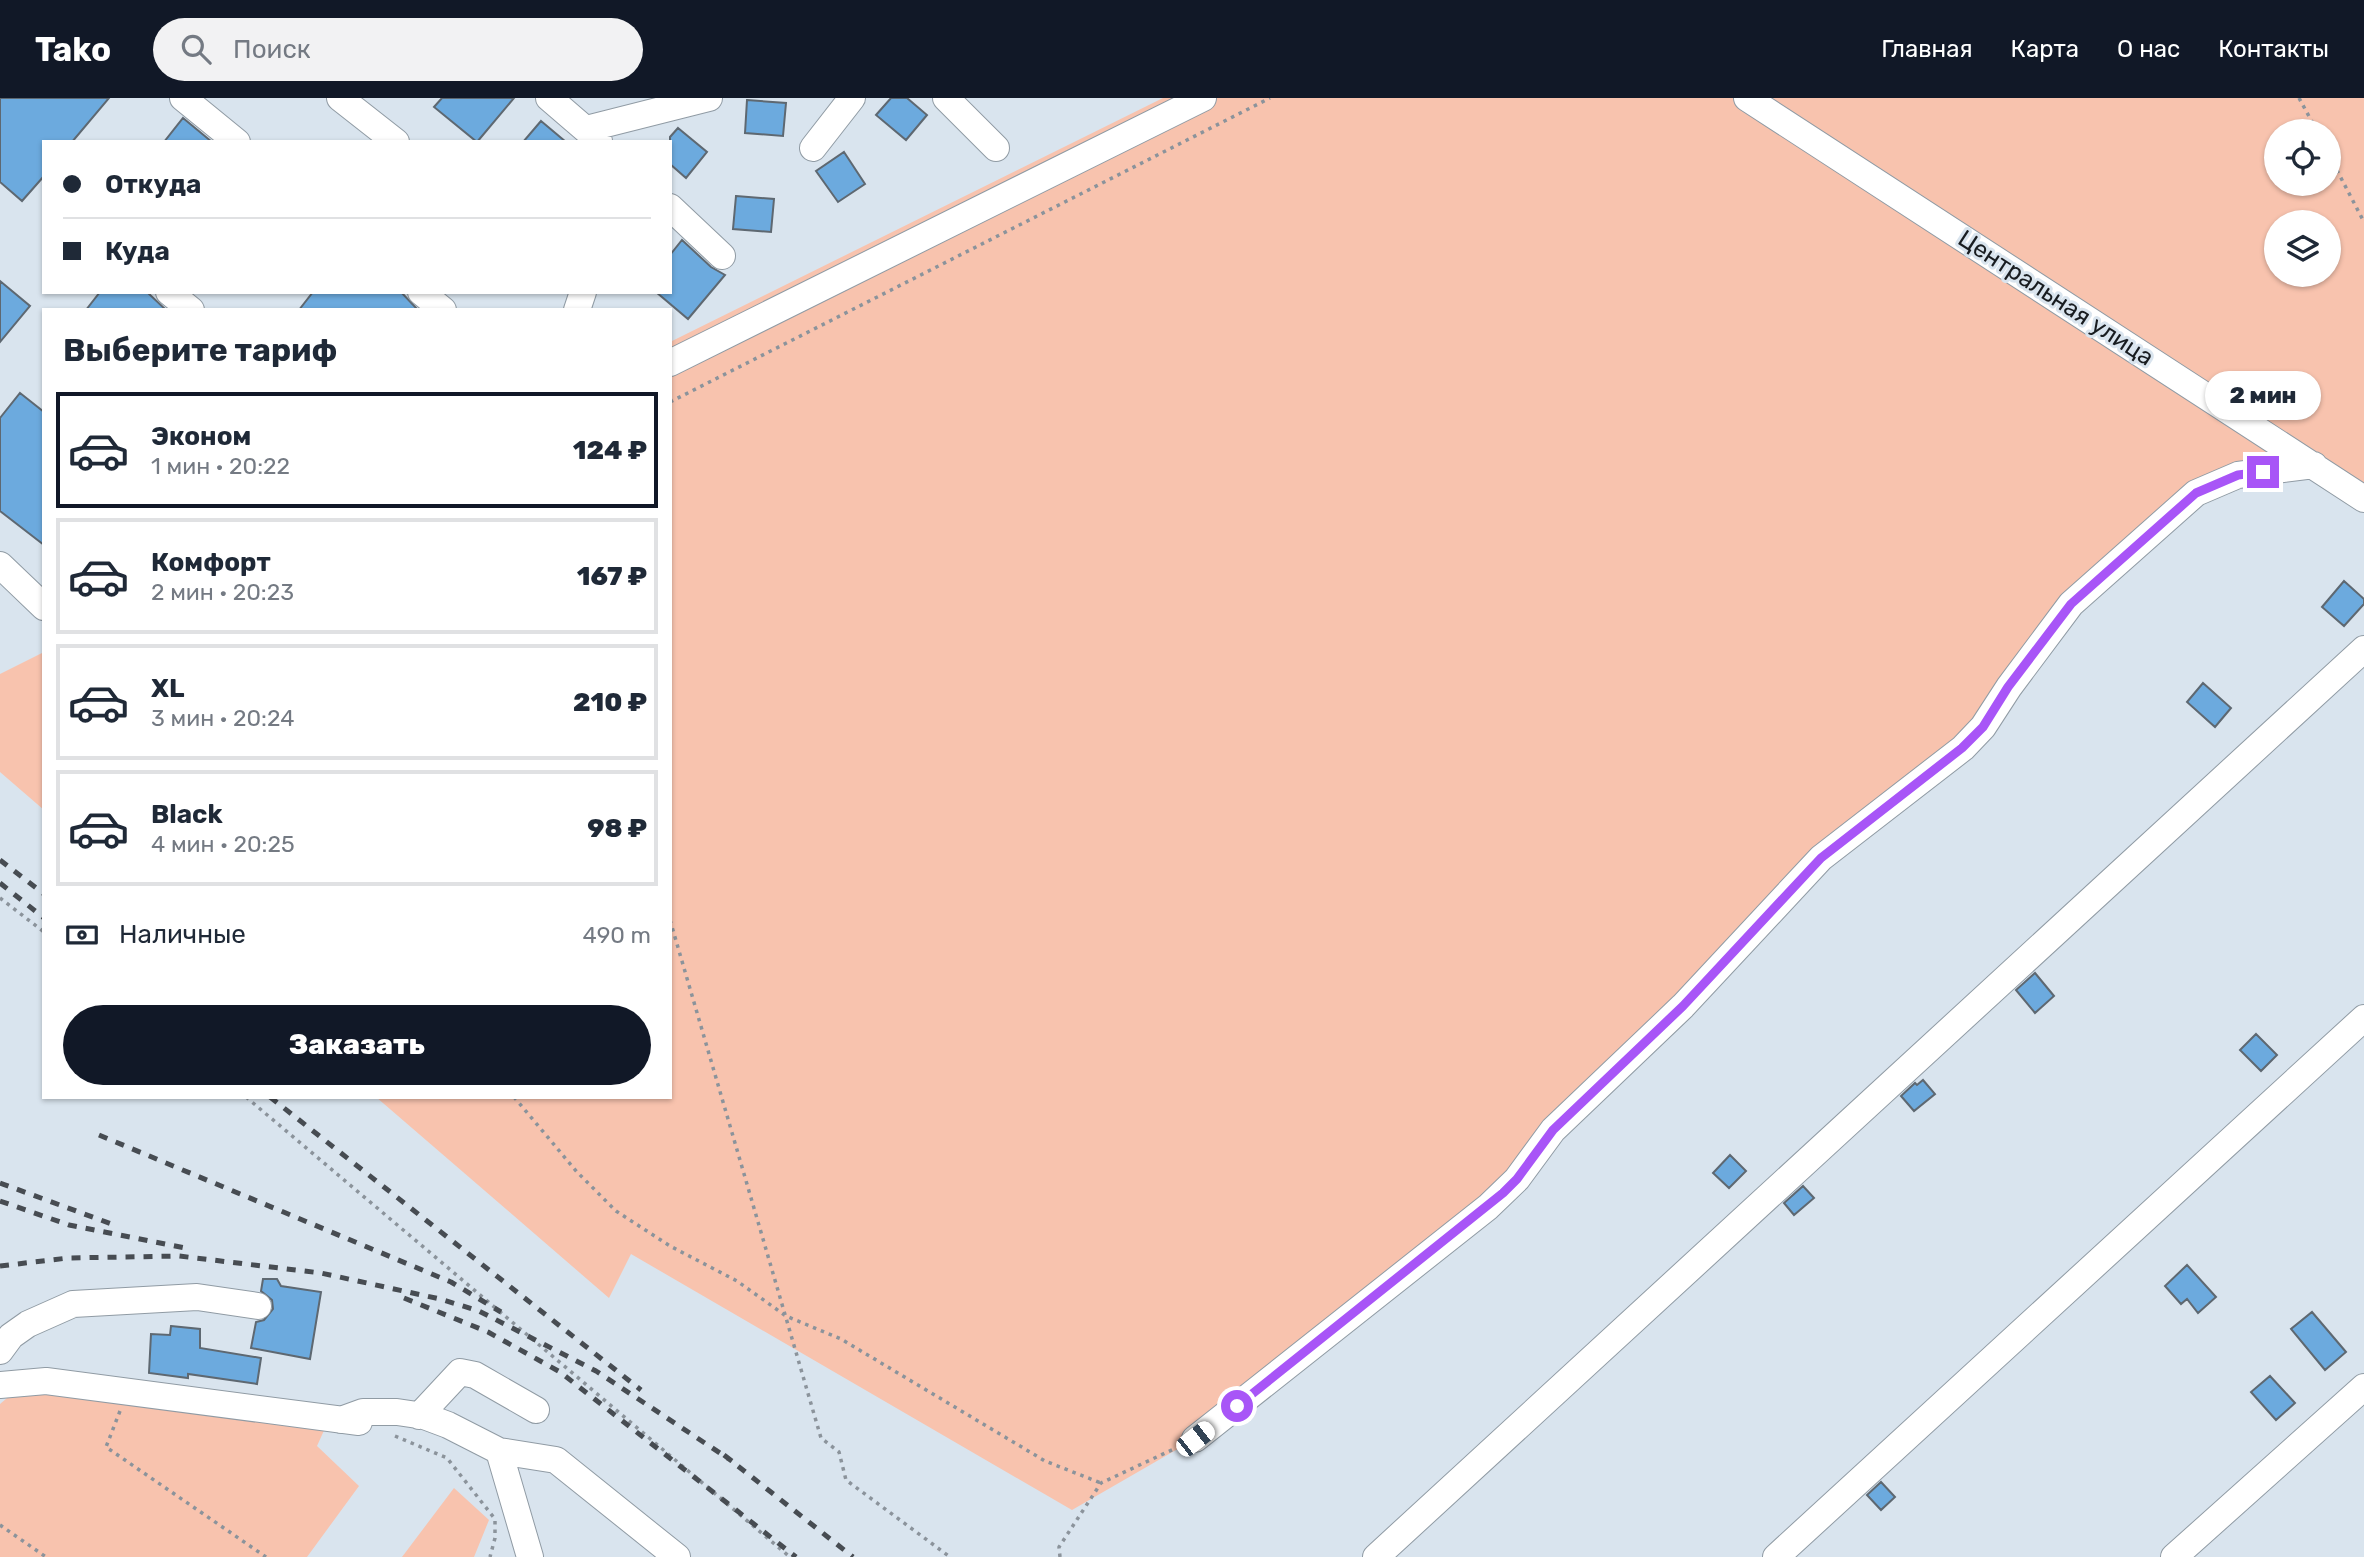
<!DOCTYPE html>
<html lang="ru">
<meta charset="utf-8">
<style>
:root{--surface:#fff;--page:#f2f2f3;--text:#1f2937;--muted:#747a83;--line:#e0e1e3;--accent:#111827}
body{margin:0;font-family:Rubik,sans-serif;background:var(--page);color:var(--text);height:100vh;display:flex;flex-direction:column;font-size:26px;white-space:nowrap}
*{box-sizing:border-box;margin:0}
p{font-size:23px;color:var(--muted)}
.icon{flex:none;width:38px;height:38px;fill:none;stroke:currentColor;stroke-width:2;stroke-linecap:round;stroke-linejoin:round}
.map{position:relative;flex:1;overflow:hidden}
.panel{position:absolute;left:42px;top:210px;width:630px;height:791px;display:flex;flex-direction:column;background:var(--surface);border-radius:0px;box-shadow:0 2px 5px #0004}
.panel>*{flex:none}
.banner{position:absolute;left:42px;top:42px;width:630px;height:154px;border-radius:0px;box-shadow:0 2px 5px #0004;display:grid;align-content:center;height:154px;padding:0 21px;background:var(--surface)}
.controls{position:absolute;left:2264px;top:21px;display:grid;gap:14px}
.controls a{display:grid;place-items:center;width:77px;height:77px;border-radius:50%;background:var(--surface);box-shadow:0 2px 5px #0004;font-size:35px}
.end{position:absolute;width:32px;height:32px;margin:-16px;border:9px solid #a855f7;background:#fff;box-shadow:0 0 0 4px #fff}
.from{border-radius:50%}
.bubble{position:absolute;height:49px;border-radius:24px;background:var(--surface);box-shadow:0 2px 5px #0004;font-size:23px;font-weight:800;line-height:49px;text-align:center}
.car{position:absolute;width:21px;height:42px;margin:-21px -10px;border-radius:9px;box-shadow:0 0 5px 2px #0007;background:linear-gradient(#fff 24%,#345 0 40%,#fff 0 76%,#345 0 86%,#fff 0)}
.banner b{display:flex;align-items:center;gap:24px;height:66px;font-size:26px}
.banner b+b{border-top:2px solid var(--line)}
.banner i{width:18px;height:18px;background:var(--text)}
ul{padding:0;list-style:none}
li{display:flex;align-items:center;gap:21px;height:116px;margin:0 14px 10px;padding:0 7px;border:4px solid var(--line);border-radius:0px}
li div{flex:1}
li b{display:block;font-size:26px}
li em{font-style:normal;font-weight:800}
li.current{border-color:var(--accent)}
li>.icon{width:63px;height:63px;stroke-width:1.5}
h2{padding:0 21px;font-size:32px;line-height:84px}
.pay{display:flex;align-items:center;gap:18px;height:77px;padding:0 21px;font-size:26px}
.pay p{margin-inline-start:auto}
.button{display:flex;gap:14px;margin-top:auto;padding:14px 21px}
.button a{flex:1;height:80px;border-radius:42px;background:var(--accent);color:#fff;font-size:28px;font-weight:800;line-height:80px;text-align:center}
header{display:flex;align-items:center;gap:42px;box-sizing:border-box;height:98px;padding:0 35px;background:var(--accent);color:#fff}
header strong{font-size:33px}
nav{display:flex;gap:38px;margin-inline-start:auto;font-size:24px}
.search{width:490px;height:63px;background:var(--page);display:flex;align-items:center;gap:18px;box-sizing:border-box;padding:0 24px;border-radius:38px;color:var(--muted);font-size:26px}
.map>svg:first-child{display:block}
</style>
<header>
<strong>Tako</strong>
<div class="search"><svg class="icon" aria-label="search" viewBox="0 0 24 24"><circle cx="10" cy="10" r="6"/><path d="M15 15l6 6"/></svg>Поиск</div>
<nav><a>Главная</a><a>Карта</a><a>О нас</a><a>Контакты</a></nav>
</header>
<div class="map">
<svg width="2364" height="1459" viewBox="0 0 2364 1459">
<rect width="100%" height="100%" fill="#d9e4ee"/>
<path fill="#f8c3ae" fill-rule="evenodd" d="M1163,0H2364V401L2313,367L2196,395L2009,589L1517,1081L1195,1341L1072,1412L631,1156L609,1200L376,999H670V244ZM2277,33H2329V86H2277ZM2277,124H2329V177H2277Z
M44,554V712L0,674V576Z
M26,1284L326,1328L317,1348L359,1388L307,1459H0V1306Z
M454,1390L489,1422L474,1459H402Z"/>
<path fill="#6caade" stroke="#5e6871" stroke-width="2" d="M0,0H109L72,44H44V78L22,103L0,84Z
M442,0H514L477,44L434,9Z
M891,0H907L927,17L906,42L876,17Z
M747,2L786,5L783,38L745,35Z
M183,20L212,44H164Z
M541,23L566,44H523Z
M678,30L707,54L686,80L670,66V39Z
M844,54L865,86L838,104L816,73Z
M736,98L774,101L771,134L733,131Z
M682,142L711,169L725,177L688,221L656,194H670V157Z
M0,183L30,208L0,244Z
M100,194H147L166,212H86Z
M313,194H401L418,212H299Z
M20,295L44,314V447L0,413V320Z
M2344,483L2364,501V506L2344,528L2322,509Z
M2203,585L2231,610L2215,629L2187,604Z
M2035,875L2054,898L2035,915L2016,892Z
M2256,936L2277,957L2261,973L2240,952Z
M1923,982L1935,996L1914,1013L1901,998L1915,985L1917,987Z
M1730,1057L1746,1073L1729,1090L1713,1075Z
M1803,1088L1814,1100L1794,1117L1784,1105Z
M2187,1167L2216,1199L2198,1215L2187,1201L2181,1206L2165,1188Z
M263,1181H277L281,1188L321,1194L310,1261L251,1250L256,1224L264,1222L273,1211L272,1202L261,1193Z
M2312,1214L2346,1254L2325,1272L2291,1231Z
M171,1228L200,1231V1250L261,1260L257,1286L188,1276V1280L149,1275L151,1236L170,1237Z
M2270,1278L2295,1305L2276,1322L2251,1294Z
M1881,1384L1895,1399L1881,1412L1867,1397Z"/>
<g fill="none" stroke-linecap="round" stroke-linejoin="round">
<g stroke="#909ba4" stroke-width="28">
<path id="minor" d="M183,0L237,44
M340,0L396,44
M549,0L599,43
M946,0L996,50
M1747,0L2364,401
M586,31L709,0
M813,50L852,0
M670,109L722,158
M169,194L191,212
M421,194L443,212
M577,212L583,194
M670,265L1203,0
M0,467L44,509
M0,1253L11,1238L28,1226L73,1206L197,1199L258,1208
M0,1287L46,1283L359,1324
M419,1318L460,1274L475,1277L536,1312
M341,1322L363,1314H397L424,1318L448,1327L499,1353L556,1362L677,1459
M1195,1341L1488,1109L1517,1081L1553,1032L1683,908L1821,760L1963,650L1983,629L2009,589L2071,506L2196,395L2238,377L2314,367
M499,1353L530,1459
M1376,1459L2364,551
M1776,1459L2364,920
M2174,1459L2364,1289"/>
</g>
<path stroke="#8b939b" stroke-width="3.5" stroke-dasharray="3.5 5" stroke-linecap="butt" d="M2299,0L2317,33
M2329,57L2364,124
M670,304L1270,0
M0,800L44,834
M670,822L821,1340L839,1354L846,1382L950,1459
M246,999L790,1459
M514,999L577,1074L616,1113L670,1148L737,1183L786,1218L841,1241L1045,1363L1101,1385
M120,1313L106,1349L266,1459
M395,1338L447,1360L495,1421V1440L490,1459
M0,1427L46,1459
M1060,1459L1059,1449L1101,1385L1176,1350"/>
<use href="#minor" stroke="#fff" stroke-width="26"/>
<path stroke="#474c52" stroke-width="5" stroke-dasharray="9 9" stroke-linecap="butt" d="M0,762L44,796
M0,785L44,820
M270,999L641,1292
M99,1037L451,1184L501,1214
M0,1085L117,1128
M0,1103L69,1127L190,1151
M0,1168L68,1160L179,1158L321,1175L440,1201L479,1213L596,1273L732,1363
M404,1200L488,1234L560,1274L796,1459
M724,1357L853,1459"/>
</g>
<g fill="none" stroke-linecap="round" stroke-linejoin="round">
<path stroke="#a855f7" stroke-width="9" d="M1237,1308L1503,1095L1517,1081L1553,1032L1683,908L1821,760L1962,650L1983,629L2008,589L2071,506L2196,395L2238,377L2263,374"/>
</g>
<g text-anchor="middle" stroke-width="6" stroke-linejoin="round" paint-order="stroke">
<g font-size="24" fill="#181c20" stroke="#d9e4ee">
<text transform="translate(2056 200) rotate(33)" y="8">Центральная улица</text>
</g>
</g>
</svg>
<div class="controls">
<a><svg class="icon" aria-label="locate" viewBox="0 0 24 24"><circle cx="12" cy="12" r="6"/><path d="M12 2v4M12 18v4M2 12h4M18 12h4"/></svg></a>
<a><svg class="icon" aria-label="layers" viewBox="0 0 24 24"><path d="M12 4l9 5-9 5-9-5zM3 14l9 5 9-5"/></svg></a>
</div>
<i class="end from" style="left:1237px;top:1308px"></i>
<i class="end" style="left:2263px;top:374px"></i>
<div class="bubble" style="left:2205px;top:273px;width:116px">2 мин</div>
<i class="car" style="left:1195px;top:1341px;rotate:52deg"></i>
<div class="banner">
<b><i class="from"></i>Откуда</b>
<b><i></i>Куда</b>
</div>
<section class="panel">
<h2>Выберите тариф</h2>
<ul>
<li class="current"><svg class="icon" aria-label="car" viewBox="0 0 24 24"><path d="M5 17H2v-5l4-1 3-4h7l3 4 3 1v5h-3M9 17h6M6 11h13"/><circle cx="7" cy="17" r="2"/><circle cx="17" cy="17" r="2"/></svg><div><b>Эконом</b><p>1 мин · 20:22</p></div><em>124 ₽</em></li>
<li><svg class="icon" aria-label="car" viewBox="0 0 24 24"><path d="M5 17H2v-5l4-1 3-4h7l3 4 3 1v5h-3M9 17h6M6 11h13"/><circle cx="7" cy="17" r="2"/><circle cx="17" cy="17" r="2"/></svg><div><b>Комфорт</b><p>2 мин · 20:23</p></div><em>167 ₽</em></li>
<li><svg class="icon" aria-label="car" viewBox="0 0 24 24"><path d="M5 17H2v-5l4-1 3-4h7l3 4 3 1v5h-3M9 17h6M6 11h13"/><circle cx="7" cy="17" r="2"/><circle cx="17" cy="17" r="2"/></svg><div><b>XL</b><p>3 мин · 20:24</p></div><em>210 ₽</em></li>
<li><svg class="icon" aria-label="car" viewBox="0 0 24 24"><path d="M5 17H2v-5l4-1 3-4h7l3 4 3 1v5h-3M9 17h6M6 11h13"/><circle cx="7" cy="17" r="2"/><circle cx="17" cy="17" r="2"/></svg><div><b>Black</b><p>4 мин · 20:25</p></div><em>98 ₽</em></li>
</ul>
<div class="pay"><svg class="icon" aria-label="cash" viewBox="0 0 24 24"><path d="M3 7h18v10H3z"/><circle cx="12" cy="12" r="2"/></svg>Наличные<p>490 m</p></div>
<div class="button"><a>Заказать</a></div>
</section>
</div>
